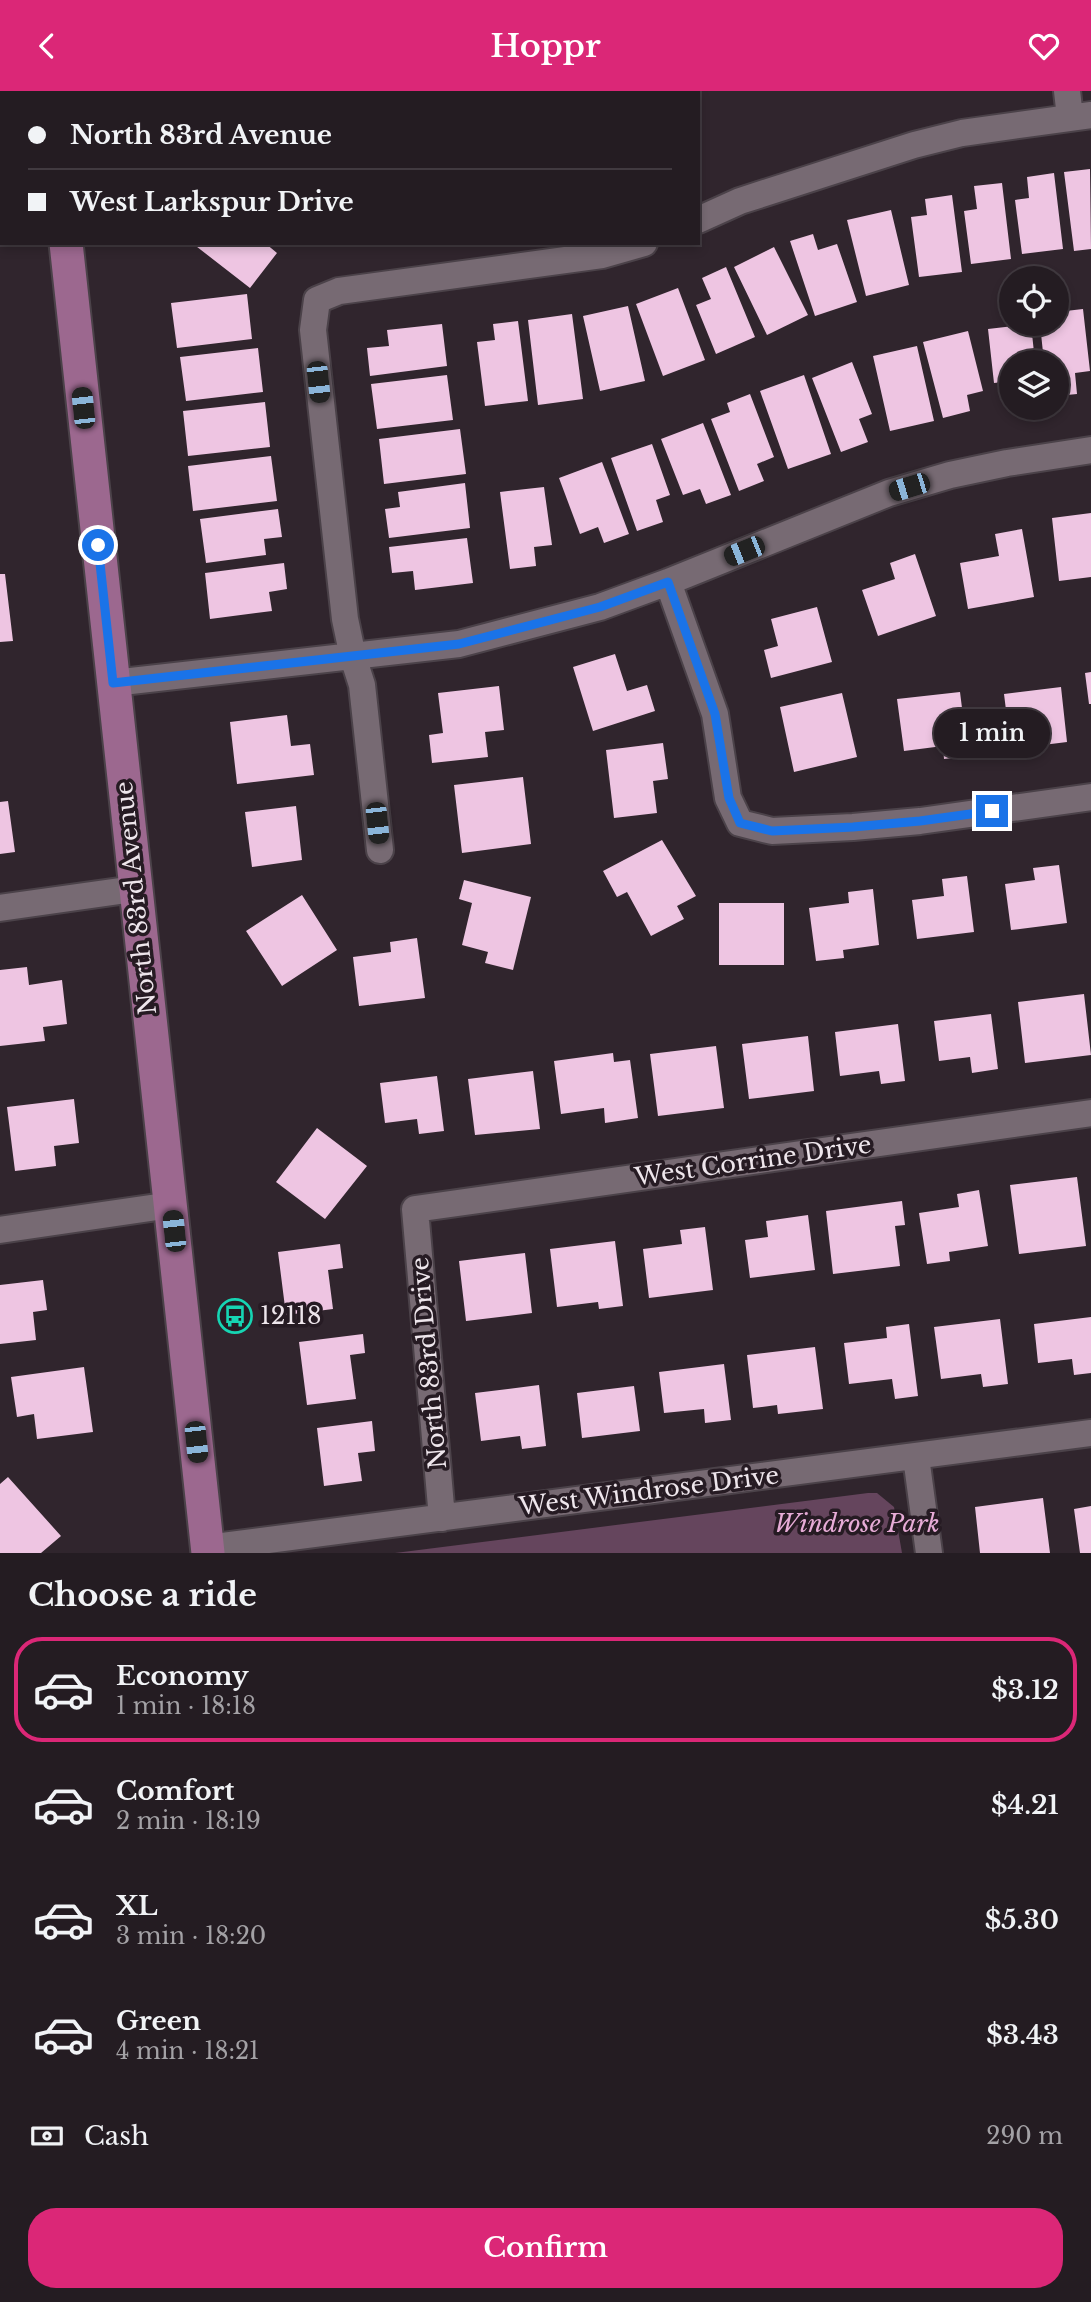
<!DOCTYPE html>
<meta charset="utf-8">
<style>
:root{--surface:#241c22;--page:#30292f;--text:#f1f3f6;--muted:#a3a1a5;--line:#413a40;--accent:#db2777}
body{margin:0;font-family:"Libre Baskerville",serif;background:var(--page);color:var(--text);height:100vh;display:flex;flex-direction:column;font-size:26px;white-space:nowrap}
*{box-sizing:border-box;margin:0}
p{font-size:23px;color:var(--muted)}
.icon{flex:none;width:38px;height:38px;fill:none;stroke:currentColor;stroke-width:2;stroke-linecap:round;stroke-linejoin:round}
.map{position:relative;height:1462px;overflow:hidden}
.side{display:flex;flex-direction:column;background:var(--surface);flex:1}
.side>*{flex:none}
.hud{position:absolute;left:0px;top:0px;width:700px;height:154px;box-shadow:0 4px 10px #0003,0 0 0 2px var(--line);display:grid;align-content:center;height:154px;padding:0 28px;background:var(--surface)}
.controls{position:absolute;left:999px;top:175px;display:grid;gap:14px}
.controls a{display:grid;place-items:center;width:70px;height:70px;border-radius:50%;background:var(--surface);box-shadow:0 4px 10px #0003,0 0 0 2px var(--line);font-size:35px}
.end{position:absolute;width:32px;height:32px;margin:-16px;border:9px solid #1a73e8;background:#fff;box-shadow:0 0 0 4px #fff}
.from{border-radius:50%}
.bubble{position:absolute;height:49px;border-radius:24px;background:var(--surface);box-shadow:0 4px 10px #0003,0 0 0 2px var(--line);font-size:23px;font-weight:600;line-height:49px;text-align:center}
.car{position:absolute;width:21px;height:42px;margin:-21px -10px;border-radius:9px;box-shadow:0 0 5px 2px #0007;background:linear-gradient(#222 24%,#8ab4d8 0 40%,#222 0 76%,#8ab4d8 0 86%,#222 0)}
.hud b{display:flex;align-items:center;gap:24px;height:66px;font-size:26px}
.hud b+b{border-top:2px solid var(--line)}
.hud i{width:18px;height:18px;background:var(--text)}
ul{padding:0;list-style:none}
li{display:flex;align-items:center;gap:21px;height:105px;margin:0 14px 10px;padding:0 14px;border:4px solid transparent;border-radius:28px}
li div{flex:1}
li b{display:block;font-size:26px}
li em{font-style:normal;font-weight:600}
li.current{border-color:var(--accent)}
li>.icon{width:63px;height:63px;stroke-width:1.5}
h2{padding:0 28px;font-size:32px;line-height:84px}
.pay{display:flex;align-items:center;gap:18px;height:77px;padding:0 28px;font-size:26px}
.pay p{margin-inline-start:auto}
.cta{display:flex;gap:14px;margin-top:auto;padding:14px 28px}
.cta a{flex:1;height:80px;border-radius:28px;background:var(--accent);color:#fff;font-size:28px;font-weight:600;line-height:80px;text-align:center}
header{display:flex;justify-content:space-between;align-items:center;height:91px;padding:0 28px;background:var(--accent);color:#fff;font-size:32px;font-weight:600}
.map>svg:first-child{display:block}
</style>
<header><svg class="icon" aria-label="back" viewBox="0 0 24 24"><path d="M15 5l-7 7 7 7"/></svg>Hoppr<svg class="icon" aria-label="heart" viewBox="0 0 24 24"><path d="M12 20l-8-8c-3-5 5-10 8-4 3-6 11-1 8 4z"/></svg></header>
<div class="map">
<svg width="1091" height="1462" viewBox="0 0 1091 1462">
<rect width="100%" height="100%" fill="#30252d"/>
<path fill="#65455d" d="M868,1402H877L894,1416L902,1462H395Z"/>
<path fill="#eec5e2" d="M1090,78L1091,158L1074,160L1064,81Z
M1054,82L1063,158L1022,163L1015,109L1029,107L1027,86Z
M1002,92L1011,168L971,173L964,120L977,118L974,95Z
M952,104L962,181L919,186L911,126L927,124L925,108Z
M891,119L909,194L866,205L847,129Z
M813,143L818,159L837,153L857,211L815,225L790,150Z
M192,152H265L277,162L250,197Z
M774,156L808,224L767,244L734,176Z
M726,176L755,246L716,263L696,214L711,208L702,187Z
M678,197L705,269L663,285L636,213Z
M247,203L252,248L177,257L171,212Z
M628,215L645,290L600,300L583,225Z
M1083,218L1090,280L1075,282L1077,303L1057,305V271H1044L1040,233H1057V221Z
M572,223L583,308L538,314L528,229Z
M518,230L528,310L485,315L477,251L495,249L493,233Z
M442,233L447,275L370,285L367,257L389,255L387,239Z
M1031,233L1035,271H1012V290L994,292L988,238Z
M968,240L983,300L967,304L970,320L943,327L923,251Z
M917,255L934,330L890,340L873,265Z
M258,257L263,301L186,310L180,266Z
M852,271L872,323L859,328L868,351L841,361L812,287Z
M447,284L453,329L377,338L371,293Z
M804,284L831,363L788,378L760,300Z
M750,303L774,366L757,373L764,390L739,400L711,328L730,321L727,312Z
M265,311L270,356L188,365L183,320Z
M703,332L731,404L706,413L700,398L683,404L661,348Z
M460,338L466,383L384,393L379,348Z
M652,353L670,404L656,409L663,431L637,440L611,367Z
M271,365L277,410L193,420L188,375Z
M602,371L629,443L604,452L598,436L580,443L559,387Z
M465,392L470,437L389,447L385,418L400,416L398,401Z
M544,396L552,454L534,456L536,475L510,478L500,401Z
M278,418L282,446L264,448L266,464L206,472L200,428Z
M1091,422V486L1059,490L1052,427Z
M1022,438L1034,506L968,518L960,472L999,465L995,443Z
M467,447L473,492L415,499L413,480L392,482L389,456Z
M915,463L936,525L878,545L862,499L895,488L890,472Z
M284,472L287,498L269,501L272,520L210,528L205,482Z
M0,483H5L13,550L0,551Z
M817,516L832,571L771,587L764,559L778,555L771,528Z
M615,563L627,600L647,594L655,620L593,640L573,576Z
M1091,581V613H1089L1085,582Z
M499,595L504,639L485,641L488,666L432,672L429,644L443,642L438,602Z
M1061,596L1067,651L1043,654L1041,639L1009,643L1004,603Z
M960,601L968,665L944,668L943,655L904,660L897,608Z
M842,602L857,666L794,681L780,616Z
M287,624L291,655L310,653L314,684L237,693L230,631Z
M663,652L668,688L653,690L657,722L614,727L606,659Z
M523,686L531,753L462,762L454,694Z
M8,710L15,761L0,763V711Z
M296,715L302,769L252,776L245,721Z
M662,749L696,805L677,815L684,828L651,845L627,801L617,806L603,780Z
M1059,774L1067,832L1011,839L1005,793L1035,789L1033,777Z
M967,785L974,841L917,848L912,809L944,805L942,788Z
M464,789L531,806L513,879L485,872L488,861L462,854L472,812L459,808Z
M873,798L879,854L843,859L844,867L816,870L809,817L849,812L848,801Z
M302,804L337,859L282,895L246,840Z
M719,812H784V874H719Z
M417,847L425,907L359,915L353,866L391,861L390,851Z
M27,876L29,894L62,889L67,933L43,936L45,950L0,955V879Z
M1084,903L1091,964L1025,972L1018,911Z
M991,923L998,978L972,982L970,966L939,970L934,930Z
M898,933L905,990L881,993L879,980L840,985L835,941Z
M808,945L814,1000L749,1008L742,953Z
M716,955L724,1017L658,1025L650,963Z
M613,962L614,971L630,969L638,1027L605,1032L604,1017L561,1023L554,970Z
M533,980L540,1038L475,1044L468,988Z
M437,985L444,1040L419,1043L417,1028L385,1032L380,992Z
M74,1008L79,1052L54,1055L56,1075L15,1080L7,1016Z
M317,1037L367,1075L325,1128L276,1091Z
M1077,1086L1086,1155L1019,1163L1010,1094Z
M979,1099L988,1155L949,1161L950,1170L927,1173L919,1122L959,1116L957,1103Z
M902,1110L905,1134L895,1135L900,1175L833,1183L826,1120Z
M808,1124L815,1179L750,1187L745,1149L768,1146L766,1130Z
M705,1136L713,1199L649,1207L643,1158L682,1153L680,1139Z
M615,1150L623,1215L599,1218L598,1211L557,1216L550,1158Z
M340,1153L343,1177L328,1179L333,1218L286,1224L278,1161Z
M525,1162L532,1222L466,1230L459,1170Z
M43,1189L47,1219L33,1221L36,1249L0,1253V1194Z
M237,1216L238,1233L231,1234L229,1217Z
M1091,1226V1282L1074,1284L1072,1268L1038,1272L1034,1233Z
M1000,1228L1008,1293L983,1296L981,1283L941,1288L934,1236Z
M909,1233L918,1305L895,1308L892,1288L849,1293L844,1252L887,1247L886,1236Z
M363,1243L365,1262L350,1264L356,1308L307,1314L299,1251Z
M815,1256L823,1318L778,1323L777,1314L753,1317L747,1264Z
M724,1273L731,1329L705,1332L704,1318L664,1322L659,1281Z
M84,1276L93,1341L37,1348L34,1323L17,1326L11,1286Z
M539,1294L546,1355L522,1358L520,1345L481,1350L475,1302Z
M634,1295L640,1340L582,1347L577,1302Z
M372,1330L375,1360L358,1362L362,1390L324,1395L317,1337Z
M8,1386L61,1445L41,1462H0V1393Z
M1043,1407L1050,1462H980L975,1416Z
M1091,1415V1462H1080L1074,1418Z"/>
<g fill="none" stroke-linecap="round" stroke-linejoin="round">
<g stroke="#4b4249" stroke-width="30">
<path id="minor" d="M1067,0L1070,26
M698,129L740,110L914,54L962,42L1091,24
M668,491L715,623L728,707L740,732L772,740L853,736L920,730L1091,706
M113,592L459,553L600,516L668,491L889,402L950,384L1007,372L1091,359
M380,759L362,594L353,566L345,528L313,239L317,209L339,200L602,164L644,152
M0,817L134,798
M0,1139L171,1114
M916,1366L929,1462
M442,1427L415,1118L1091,1022
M207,1457L1091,1342"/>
</g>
<g stroke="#4b4249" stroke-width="37">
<path id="major" d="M49,0L50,2
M66,152L208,1462"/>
</g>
<use href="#minor" stroke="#776a73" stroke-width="26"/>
<use href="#major" stroke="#9c688f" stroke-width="33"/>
</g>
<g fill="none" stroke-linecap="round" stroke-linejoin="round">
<path stroke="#1a73e8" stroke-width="9" d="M98,454L113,592L459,553L600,516L668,491L715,623L729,707L740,732L772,740L853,736L920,730L992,720"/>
</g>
<defs>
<g id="bus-ring" transform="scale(1.75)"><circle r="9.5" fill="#261b23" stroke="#16d5b3" stroke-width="1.5"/><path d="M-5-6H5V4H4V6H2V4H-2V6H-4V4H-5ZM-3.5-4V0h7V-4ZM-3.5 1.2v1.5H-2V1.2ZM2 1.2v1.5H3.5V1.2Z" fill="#16d5b3"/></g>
</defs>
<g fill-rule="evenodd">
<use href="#bus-ring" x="235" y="1225"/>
</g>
<g text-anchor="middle" stroke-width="7" stroke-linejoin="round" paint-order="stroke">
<g font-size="24" fill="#eee6ec" stroke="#261b23">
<text transform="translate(136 807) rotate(-96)" y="8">North 83rd Avenue</text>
<text transform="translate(753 1070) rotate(-8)" y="8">West Corrine Drive</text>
<text transform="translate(429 1272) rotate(-95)" y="8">North 83rd Drive</text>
<text transform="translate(649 1400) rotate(-7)" y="8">West Windrose Drive</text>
</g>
<g font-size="24" fill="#eee6ec" stroke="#261b23" text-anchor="start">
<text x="260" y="1233">12118</text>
</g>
<g font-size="24" font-style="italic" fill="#e7acd7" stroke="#261b23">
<text x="857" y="1441">Windrose Park</text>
</g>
</g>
</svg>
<div class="controls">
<a><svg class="icon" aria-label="locate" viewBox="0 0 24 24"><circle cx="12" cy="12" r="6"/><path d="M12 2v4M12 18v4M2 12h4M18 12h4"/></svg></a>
<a><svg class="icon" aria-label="layers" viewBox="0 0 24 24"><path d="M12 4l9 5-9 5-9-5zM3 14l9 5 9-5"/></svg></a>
</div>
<i class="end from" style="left:98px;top:454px"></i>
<i class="end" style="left:992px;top:720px"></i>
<div class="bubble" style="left:934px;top:618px;width:116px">1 min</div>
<i class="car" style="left:318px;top:291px;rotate:174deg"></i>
<i class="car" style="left:83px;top:317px;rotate:354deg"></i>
<i class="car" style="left:909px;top:396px;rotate:253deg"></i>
<i class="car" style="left:744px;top:460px;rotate:248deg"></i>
<i class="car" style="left:377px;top:732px;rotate:174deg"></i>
<i class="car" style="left:174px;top:1140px;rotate:354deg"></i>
<i class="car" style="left:196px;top:1351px;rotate:174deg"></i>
<div class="hud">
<b><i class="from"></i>North 83rd Avenue</b>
<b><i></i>West Larkspur Drive</b>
</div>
</div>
<section class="side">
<h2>Choose a ride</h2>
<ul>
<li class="current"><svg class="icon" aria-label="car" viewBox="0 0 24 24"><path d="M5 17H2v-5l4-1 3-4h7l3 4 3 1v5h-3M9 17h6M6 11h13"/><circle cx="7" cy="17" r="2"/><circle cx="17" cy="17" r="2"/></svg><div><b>Economy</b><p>1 min · 18:18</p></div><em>$3.12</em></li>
<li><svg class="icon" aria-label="car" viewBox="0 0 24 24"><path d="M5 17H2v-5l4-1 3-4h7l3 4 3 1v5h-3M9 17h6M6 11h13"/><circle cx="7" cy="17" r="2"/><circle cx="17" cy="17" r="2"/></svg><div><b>Comfort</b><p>2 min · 18:19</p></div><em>$4.21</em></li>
<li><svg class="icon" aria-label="car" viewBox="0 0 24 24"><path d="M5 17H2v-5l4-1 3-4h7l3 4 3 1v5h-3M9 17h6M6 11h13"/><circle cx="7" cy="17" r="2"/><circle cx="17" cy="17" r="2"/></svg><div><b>XL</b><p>3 min · 18:20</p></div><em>$5.30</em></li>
<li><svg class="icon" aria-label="car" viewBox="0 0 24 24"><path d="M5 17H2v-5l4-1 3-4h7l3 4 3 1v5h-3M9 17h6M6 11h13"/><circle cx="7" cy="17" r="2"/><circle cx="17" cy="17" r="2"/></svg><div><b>Green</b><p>4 min · 18:21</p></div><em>$3.43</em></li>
</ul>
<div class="pay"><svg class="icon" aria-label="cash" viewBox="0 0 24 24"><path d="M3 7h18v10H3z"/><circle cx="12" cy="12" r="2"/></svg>Cash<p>290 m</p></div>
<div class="cta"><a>Confirm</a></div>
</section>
